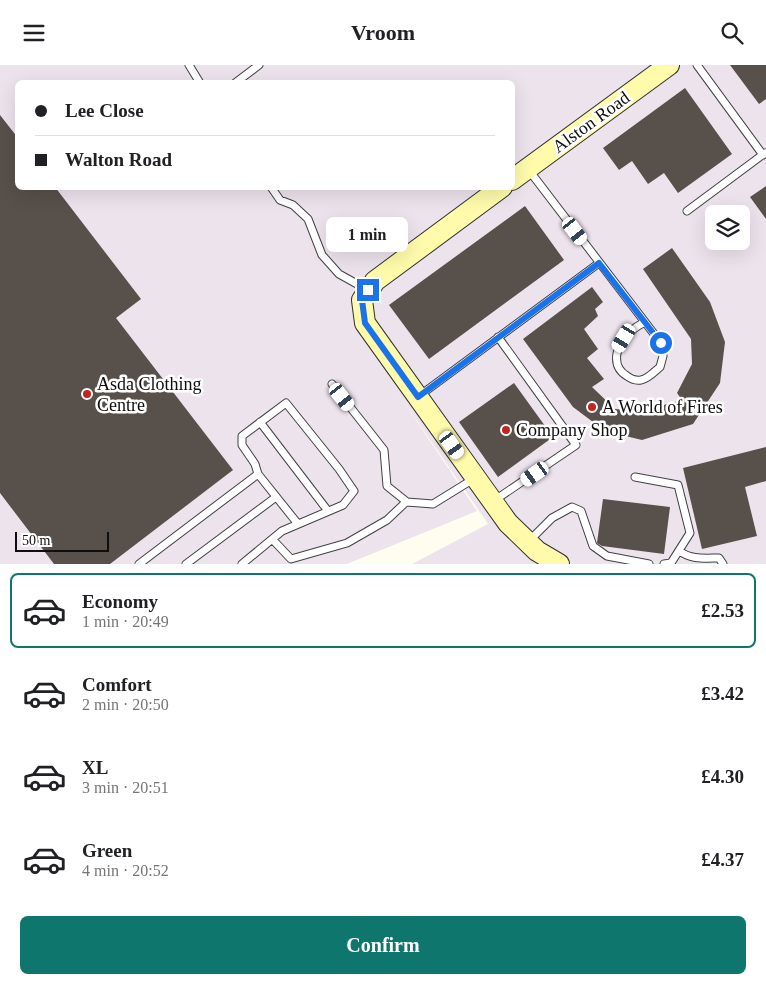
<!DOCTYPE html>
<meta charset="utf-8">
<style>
:root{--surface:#fff;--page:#f2f2f2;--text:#202124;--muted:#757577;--line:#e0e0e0;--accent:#0f766e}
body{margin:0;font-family:"Times New Roman",serif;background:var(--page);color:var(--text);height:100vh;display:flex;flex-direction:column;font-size:19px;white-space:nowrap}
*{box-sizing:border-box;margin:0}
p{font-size:16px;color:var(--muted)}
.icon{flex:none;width:28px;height:28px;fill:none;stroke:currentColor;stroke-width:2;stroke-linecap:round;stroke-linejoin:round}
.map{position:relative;height:499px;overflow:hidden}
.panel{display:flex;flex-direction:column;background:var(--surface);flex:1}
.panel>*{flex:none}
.hud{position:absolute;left:15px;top:15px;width:500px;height:110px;border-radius:8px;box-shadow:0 5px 20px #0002;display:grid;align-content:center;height:110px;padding:0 20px;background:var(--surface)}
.tools{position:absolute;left:705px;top:140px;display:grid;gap:10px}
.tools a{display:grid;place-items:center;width:45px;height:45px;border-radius:8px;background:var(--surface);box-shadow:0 5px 20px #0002;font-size:25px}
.scale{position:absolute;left:15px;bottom:12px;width:94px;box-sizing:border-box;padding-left:5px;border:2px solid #0e0e0e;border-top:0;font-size:14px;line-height:18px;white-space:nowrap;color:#0e0e0e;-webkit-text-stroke:4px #fff;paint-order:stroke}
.end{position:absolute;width:22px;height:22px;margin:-11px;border:6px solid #1a73e8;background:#fff;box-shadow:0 0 0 2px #fff}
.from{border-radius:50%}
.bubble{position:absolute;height:35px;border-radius:8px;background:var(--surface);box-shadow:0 5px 20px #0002;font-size:16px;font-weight:700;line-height:35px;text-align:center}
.car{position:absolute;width:15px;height:30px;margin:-15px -8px;border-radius:6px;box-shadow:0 0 4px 1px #0007;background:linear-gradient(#fff 24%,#345 0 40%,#fff 0 76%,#345 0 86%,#fff 0)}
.hud b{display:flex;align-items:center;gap:18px;height:48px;font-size:19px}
.hud b+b{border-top:1px solid var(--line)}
.hud i{width:12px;height:12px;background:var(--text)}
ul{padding:9px 0 0;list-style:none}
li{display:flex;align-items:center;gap:15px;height:75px;margin:0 10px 8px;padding:0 10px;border:2px solid transparent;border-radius:8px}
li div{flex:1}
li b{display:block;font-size:19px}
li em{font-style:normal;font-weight:700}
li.on{border-color:var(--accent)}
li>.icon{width:45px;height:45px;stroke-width:1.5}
.action{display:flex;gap:10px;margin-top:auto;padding:10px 20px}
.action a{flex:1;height:58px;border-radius:8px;background:var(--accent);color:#fff;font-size:20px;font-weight:700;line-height:58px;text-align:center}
header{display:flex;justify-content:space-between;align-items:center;height:65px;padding:0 20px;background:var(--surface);font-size:22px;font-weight:700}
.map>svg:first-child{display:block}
</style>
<header><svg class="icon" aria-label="menu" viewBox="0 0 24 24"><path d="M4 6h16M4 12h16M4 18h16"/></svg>Vroom<svg class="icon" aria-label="search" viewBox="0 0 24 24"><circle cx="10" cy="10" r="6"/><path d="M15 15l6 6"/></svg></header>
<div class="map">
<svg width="766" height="499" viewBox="0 0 766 499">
<rect width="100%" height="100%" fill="#fffdf0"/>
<path fill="#ede3ed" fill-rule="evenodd" d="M0,0H766V499H412L488,459L395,324L477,446L347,499H0ZM18,18H512V122H18ZM714,149H741V176H714Z"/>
<path fill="#58504a" d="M730,0H766V34L759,39Z
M685,23L732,89L678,128L664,108L648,119L632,96L619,105L603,83Z
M0,50L18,73V122H55L141,234L116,253L233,405L110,499H54L0,428Z
M766,121V154L750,132Z
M525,141L564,195L429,294L389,240Z
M672,183L710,237L725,277L720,318L693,359L642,375L605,366L573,342L523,274L592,222L603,237L595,244L598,251L584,264L598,284L587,293L604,314L592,322L615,344L642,346L682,335L677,328L692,299L691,274L643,204Z
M514,318L553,372L498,412L459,357Z
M766,382V416L745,422L757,471L702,484L683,403Z
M603,434L670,442L664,489L602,481L597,478Z"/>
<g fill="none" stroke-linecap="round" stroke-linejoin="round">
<g stroke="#414141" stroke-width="9">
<path id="lane" d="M189,0L200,18
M697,0L763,90
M235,18L259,0
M528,104L661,278L663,291L660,302C655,306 648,314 641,315C636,316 631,314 627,311C610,301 616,279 629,268C633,264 639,260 645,257
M271,122L280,135L293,140L308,154L322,190L339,209L366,224
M687,146L765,88
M332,319L384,385L387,421L407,437L433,439L475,413
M419,331L599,198
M260,357L328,446
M635,412L678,420L690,468L671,498L664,499
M495,435L576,380L498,272
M273,475L291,494L347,478L387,455L406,437
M530,475L552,453L572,442L581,446L593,481L607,491L649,499
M680,486C690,495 706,493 719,493L723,499
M139,499L258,409
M186,499L276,432
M242,499L282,466L343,440L354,426L339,404L286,338L242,371V380L255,399L258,409L298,459"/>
</g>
<g stroke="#303030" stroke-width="22">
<path id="secondary" d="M512,115L669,0
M502,122L375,216L362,235L365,258L508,458L537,486L559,499"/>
</g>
<use href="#lane" stroke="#fff" stroke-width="7"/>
<use href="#secondary" stroke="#fffbab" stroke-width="20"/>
</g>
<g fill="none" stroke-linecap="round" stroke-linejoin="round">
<path stroke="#1a73e8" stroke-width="6" d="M368,225L362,235L365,258L418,332L599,198L661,278"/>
</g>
<g fill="#c42421" stroke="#fff" stroke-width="2">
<circle cx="87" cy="329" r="5"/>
<circle cx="592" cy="342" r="5"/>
<circle cx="506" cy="365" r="5"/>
</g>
<g text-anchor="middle" stroke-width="5" stroke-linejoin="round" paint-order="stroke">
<g font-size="18" fill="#0e0e0e" stroke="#fff">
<text transform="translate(591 57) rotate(-36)" y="6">Alston Road</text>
</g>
<g font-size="18" fill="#0e0e0e" stroke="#fff" text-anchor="start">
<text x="97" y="325">Asda Clothing<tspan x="97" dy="21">Centre</tspan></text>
<text x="602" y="348">A World of Fires</text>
<text x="516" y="371">Company Shop</text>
</g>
</g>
</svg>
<div class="tools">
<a><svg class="icon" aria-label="layers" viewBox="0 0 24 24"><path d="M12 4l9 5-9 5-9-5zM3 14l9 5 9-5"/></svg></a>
</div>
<div class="scale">50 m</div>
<i class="end from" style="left:661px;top:278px"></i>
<i class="end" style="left:368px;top:225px"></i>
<div class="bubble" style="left:326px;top:152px;width:82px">1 min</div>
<i class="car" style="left:575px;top:166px;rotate:143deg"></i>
<i class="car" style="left:624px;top:273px;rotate:211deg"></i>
<i class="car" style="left:342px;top:332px;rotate:142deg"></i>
<i class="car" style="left:452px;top:380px;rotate:144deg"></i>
<i class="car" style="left:535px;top:409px;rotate:235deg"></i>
<div class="hud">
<b><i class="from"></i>Lee Close</b>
<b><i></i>Walton Road</b>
</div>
</div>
<section class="panel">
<ul>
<li class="on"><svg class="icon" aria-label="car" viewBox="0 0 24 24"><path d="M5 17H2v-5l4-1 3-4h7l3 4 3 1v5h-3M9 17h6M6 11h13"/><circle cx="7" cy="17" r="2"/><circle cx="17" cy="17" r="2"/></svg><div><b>Economy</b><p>1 min · 20:49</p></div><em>£2.53</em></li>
<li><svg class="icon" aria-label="car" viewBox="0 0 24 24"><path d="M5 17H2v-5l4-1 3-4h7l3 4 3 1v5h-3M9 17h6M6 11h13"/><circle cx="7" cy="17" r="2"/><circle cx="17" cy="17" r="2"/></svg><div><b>Comfort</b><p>2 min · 20:50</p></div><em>£3.42</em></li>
<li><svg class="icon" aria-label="car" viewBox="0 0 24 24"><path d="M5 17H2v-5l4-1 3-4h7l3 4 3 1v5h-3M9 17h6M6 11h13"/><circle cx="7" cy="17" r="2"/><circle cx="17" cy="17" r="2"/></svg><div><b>XL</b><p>3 min · 20:51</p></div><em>£4.30</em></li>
<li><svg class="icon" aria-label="car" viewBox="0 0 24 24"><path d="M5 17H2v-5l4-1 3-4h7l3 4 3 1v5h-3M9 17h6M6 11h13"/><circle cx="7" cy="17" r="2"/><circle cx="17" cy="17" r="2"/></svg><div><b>Green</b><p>4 min · 20:52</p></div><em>£4.37</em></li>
</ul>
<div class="action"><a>Confirm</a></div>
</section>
